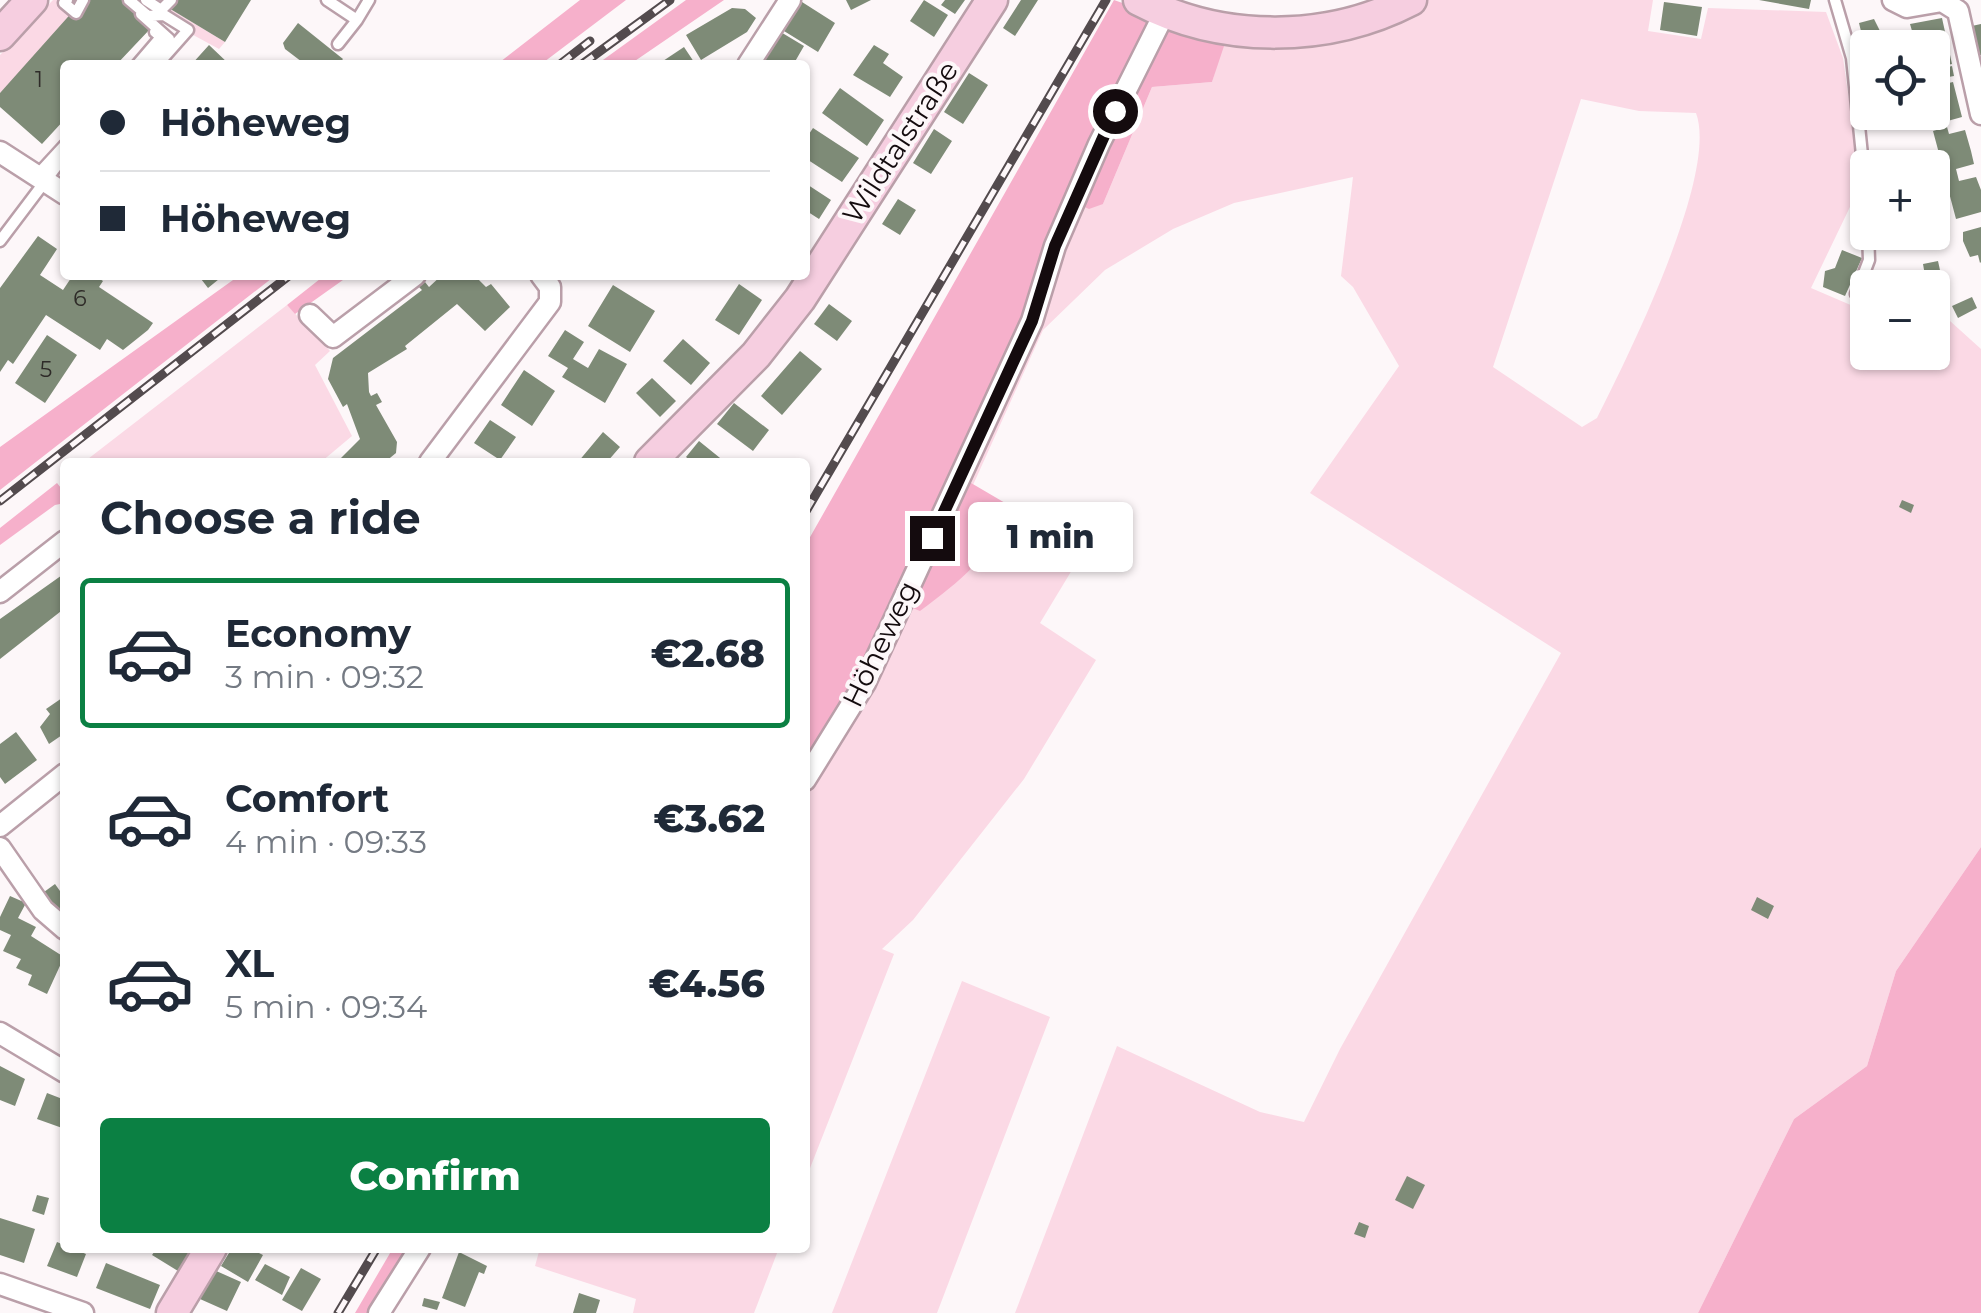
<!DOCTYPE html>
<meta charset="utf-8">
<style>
:root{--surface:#fff;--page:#f6f6f7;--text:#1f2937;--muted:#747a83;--line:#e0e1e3;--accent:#0b8043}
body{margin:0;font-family:Montserrat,sans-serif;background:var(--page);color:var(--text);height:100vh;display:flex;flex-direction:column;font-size:38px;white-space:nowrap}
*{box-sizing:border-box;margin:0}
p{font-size:32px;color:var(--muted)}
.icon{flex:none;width:55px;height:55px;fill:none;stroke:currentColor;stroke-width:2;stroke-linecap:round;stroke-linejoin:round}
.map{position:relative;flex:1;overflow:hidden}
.details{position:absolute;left:60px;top:458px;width:750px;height:795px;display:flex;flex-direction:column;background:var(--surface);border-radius:10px;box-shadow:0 2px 8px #0004}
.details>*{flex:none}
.guide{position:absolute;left:60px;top:60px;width:750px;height:220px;border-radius:10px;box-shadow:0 2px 8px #0004;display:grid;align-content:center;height:220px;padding:0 40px;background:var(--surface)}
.controls{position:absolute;left:1850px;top:30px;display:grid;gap:20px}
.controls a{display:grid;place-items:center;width:100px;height:100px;border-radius:10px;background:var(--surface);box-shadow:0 2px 8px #0004;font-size:50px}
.end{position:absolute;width:45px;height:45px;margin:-22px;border:12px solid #140b0e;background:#fff;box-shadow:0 0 0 5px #fff}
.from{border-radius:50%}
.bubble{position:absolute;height:70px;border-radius:10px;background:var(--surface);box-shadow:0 2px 8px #0004;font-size:32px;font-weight:800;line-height:70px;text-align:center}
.guide b{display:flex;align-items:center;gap:35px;height:95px;font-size:38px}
.guide b+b{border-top:2px solid var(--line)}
.guide i{width:25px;height:25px;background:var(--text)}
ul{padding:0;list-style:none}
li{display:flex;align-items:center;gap:30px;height:150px;margin:0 20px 15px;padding:0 20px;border:5px solid transparent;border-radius:10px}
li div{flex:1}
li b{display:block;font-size:38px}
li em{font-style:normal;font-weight:800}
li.current{border-color:var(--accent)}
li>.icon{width:90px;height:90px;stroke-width:1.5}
h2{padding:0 40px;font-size:45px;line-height:120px}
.primary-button{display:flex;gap:20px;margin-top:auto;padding:20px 40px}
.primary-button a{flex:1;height:115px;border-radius:10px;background:var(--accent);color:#fff;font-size:40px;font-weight:800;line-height:115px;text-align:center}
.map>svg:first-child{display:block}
</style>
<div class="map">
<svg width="1981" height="1313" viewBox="0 0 1981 1313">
<rect width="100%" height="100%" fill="#fdf7f9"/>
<path fill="#fbd9e5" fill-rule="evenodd" d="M53,0H67L76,13L0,93V55Z
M129,0L167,7L225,42L219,49Z
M1385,0H1653L1648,31L1701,39L1708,8L1826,12L1843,58L1861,184L1811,288L1867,312L1868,352H1932L1933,326L1950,321L1981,349V847L1896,971L1867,1066L1794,1119L1698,1313H1015L1117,1046L1260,1112L1304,1122L1340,1049L1561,653L1310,493L1399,366L1353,287L1341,276L1353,177L1234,203L1173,229L1105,270L1043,330L973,485L954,473L1068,200L1103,204L1152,87L1212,82L1231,17L1305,20ZM1581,99L1639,111L1696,113C1719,175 1627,358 1597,418L1582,427L1493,367Z
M287,305L330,351L315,365L352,436L321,462H84Z
M1012,507L1078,560L1040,623L1096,660L1024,779L913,920L882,949L894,954L805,1181V764L856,678L893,600L995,544Z
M962,981L1050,1017L937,1313H832Z
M540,1248H779L754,1313H633L636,1299L535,1266Z"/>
<path fill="#f6b0cb" d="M580,0H626L540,65H496Z
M686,0H724L629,65H596Z
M1114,0L1226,40L1212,82L1152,87L1103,204L1089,209L1069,200L1026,316L954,473L1012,507C989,558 963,579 920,611L893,600L856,678L805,764V546Z
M240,275H276L0,490V447Z
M325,275H350L295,314L287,305Z
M57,483L65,493V503L55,505L0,545V528Z
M1981,847V1313H1698L1794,1119L1867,1066L1896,971Z
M393,1248H413L370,1313H355Z"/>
<path fill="#7e8b77" d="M83,0H122L151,28L116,65H65V119L42,144L0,107V93Z
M171,0H251L225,42L167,7Z
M846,0H871L851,10Z
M924,0L948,15L934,37L910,21Z
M945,0H965L955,14L941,5Z
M1021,0H1038L1015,36L1003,28Z
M1759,0H1811L1809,9Z
M802,2L835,23L818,52L784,31Z
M1664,2L1702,7L1697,36L1660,30Z
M732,8L745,9L756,18L747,32L701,60L686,35Z
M1942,18L1952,64L1932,68V48H1917L1910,24Z
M1874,19L1885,41L1879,42L1881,48H1865L1859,23Z
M298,23L343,59L338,65H306L285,49L283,43Z
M1981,24V55L1974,57L1967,27Z
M779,31L804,46L793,65H759Z
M209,45L230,65H191Z
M874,45L889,54L883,63L903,77L890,97L853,75Z
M684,47L696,65H657Z
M1952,66L1954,76L1943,78L1941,69Z
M969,73L988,85L963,124L944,112Z
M1953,82L1962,117L1933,125L1932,87Z
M840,88L884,120L867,146L822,113Z
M1947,127L1949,134L1965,130L1971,151L1974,164L1956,169L1959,181L1976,177L1981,190V212L1956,219L1947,185L1937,187L1934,175L1944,172L1933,131Z
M813,128L859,158L842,182L805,158V140Z
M934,129L952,141L931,174L913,163Z
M805,183L831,200L819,219L805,210Z
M898,199L916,210L900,235L882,224Z
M1981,227V262L1980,263L1978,255L1970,257L1963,241V232Z
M38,236L57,249L40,275L63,290L73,275H94L103,281L99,287L153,323L148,330L123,350L107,339L100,350L46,315L13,364L8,360L0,372V288Z
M1842,250L1862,258L1845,296L1823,287L1825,271L1835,268Z
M1938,261L1943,284L1927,287L1923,264Z
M198,275H224L208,288Z
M442,275H474L486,287L491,284L510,307L485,331L457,304L405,346L407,349L368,373L369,392L371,396L377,393L382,402L376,405L397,442L396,453L385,462H337L360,439L347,404L343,407L328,379L333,358L422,290L419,287L425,282L429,287Z
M739,284L762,300L739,335L715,320Z
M613,285L655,311L630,352L588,326Z
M1932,294L1941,321L1932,323Z
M1972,297L1977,308L1958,318L1952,306Z
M829,304L852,321L837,341L814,324Z
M565,330L584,342L573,359L588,368L599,349L627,364L605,403L562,377L568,368L548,356Z
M47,335L77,355L45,403L15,383Z
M683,339L710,363L691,385L663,361Z
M800,351L822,369L782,415L761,396Z
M524,370L555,391L532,426L501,405Z
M652,378L676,401L660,417L636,393Z
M734,403L769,430L753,451L717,424Z
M490,420L516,437L500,460L474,443Z
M603,432L620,447L607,462H578Z
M699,441L725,462H692L686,457Z
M1902,500L1914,505L1911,513L1899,507Z
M65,573V608L0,659V619Z
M62,698L65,733L49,744L40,727L50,714L46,709Z
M16,732L37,760L5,784L0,777V744Z
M55,884L65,898V919L44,892Z
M10,896L26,903L18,918L36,927L31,936L64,957L47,994L28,985L32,975L16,968L21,959L3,951L11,935L0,930V917Z
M1757,897L1774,906L1768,919L1751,910Z
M0,1066L25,1079L15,1106L0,1100Z
M47,1093L65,1100V1129L37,1119Z
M1407,1176L1425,1185L1413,1209L1395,1200Z
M37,1195L49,1198L44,1215L32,1211Z
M0,1218L35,1229L24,1263L0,1255Z
M1359,1222L1369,1226L1365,1238L1354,1234Z
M57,1242L86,1254L77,1277L47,1266Z
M157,1248H192L178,1271L152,1255Z
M232,1248H249L263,1255L248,1282L221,1266Z
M459,1252L487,1266L484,1274L479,1272L465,1307L442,1298Z
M106,1263L160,1285L150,1309L96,1288Z
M265,1264L290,1277L282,1295L255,1280Z
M301,1268L321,1279L302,1311L282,1300Z
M214,1270L241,1282L227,1311L200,1299Z
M579,1293L600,1300L596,1313H573Z
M424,1298L440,1302L437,1310L422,1306Z"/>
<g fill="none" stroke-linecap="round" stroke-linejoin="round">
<g stroke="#ba9fa9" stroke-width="15">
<path id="lane" d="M67,0L64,3L76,13L83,0
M129,0L148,16L164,15L188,30L157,65
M146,0L161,10L171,0
M327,0L357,20L369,0
M1835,0L1852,58L1868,213
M141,14L169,39L146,65
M338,44L357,20
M137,65L161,37L155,32
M50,176L42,170L65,145
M0,241L65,155
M1856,294L1869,260L1868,232"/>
</g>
<g stroke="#ba9fa9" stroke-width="25">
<path id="street" d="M1893,0L1907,7L1942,1L1958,11L1981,114
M748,65L790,0
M0,152L65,194
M310,315L333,337L415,275
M430,462L550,302V287L541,275
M0,592L65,541
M805,780L865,683L1032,321L1055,246L1099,144L1165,12
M0,826L65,774
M0,848L43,910L65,929
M0,1033L65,1072
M0,1284L83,1313
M379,1313L420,1248"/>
</g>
<g stroke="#ba9fa9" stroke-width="35">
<path id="secondary" d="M1139,0C1223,44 1328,43 1411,0
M0,35L32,0
M650,462L756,355L800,299L992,0
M172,1313L211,1248"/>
</g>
<use href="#lane" stroke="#fff" stroke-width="10"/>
<use href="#street" stroke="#fff" stroke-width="20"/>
<use href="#secondary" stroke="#f6cee0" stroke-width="30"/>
<g stroke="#534b4e" stroke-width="9">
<path id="rail" d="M559,65L590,41
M581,65L670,0
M0,501L290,275
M805,513L1106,0
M338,1313L377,1248"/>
</g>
<use href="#rail" stroke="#fdf7f9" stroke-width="5" stroke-dasharray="15" stroke-linecap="butt"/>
</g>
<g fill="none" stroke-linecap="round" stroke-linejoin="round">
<path stroke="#140b0e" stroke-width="12" d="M932,538L1032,321L1055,246L1115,111"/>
</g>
<g text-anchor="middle" stroke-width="8" stroke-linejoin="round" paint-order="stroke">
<g font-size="22" fill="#2e2b28">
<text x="39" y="87">1</text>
<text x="80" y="306">6</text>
<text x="46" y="377">5</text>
</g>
<g font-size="28" fill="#140b0e" stroke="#fdf7f9">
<text transform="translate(900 142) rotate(-57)" y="10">Wildtalstraße</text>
<text transform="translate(880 644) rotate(-64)" y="10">Höheweg</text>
</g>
</g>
</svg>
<div class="controls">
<a><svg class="icon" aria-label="locate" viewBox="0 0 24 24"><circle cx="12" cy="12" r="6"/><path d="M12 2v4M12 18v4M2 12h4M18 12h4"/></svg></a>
<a>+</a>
<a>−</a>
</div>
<i class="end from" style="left:1115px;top:111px"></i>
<i class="end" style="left:932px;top:538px"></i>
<div class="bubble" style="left:968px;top:502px;width:165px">1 min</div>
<div class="guide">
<b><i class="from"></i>Höheweg</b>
<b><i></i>Höheweg</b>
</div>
<section class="details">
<h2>Choose a ride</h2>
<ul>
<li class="current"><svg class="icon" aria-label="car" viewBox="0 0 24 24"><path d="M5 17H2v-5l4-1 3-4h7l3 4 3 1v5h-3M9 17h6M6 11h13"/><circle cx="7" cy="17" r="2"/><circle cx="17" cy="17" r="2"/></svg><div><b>Economy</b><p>3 min · 09:32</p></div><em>€2.68</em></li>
<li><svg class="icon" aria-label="car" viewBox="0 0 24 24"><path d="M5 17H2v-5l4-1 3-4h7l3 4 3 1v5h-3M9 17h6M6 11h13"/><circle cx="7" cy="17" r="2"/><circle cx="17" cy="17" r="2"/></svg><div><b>Comfort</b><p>4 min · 09:33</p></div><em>€3.62</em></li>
<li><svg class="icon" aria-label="car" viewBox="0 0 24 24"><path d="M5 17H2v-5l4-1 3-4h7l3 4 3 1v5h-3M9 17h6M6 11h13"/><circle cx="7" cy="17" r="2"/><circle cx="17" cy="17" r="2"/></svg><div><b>XL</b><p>5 min · 09:34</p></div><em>€4.56</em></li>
</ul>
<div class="primary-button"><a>Confirm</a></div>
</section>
</div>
